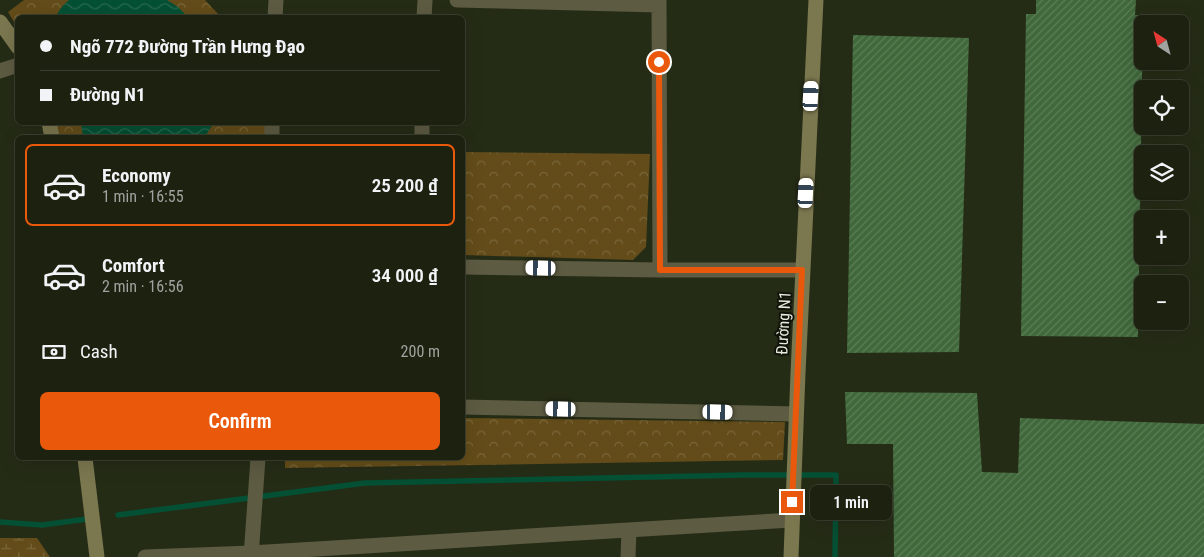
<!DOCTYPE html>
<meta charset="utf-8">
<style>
:root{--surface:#1c2110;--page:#252919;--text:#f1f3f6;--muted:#a0a39f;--line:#3a3e30;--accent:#ea580c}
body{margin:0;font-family:"Roboto Condensed",sans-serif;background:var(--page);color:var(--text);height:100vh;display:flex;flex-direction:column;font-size:19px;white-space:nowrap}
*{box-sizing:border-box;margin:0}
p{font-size:16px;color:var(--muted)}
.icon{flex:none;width:28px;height:28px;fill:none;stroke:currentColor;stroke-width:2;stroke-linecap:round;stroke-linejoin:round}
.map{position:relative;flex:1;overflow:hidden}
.sheet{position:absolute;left:15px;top:135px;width:450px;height:325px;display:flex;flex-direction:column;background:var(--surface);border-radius:8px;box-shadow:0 5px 20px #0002,0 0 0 1px var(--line)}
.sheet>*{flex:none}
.banner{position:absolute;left:15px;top:15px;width:450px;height:110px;border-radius:8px;box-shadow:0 5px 20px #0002,0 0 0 1px var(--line);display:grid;align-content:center;height:110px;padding:0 25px;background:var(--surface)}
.needle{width:32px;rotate:324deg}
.fabs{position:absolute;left:1134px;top:15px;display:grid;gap:10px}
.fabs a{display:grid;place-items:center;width:55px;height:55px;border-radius:8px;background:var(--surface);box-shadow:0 5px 20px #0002,0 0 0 1px var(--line);font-size:25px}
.end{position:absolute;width:22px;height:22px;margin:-11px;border:6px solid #ea580c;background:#fff;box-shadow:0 0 0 2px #fff}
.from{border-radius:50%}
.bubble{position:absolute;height:35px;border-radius:8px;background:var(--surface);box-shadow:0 5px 20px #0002,0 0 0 1px var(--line);font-size:16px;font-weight:600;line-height:35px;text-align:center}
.car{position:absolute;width:15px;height:30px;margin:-15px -8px;border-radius:6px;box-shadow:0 0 4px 1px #0007;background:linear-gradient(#fff 24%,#345 0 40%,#fff 0 76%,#345 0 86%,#fff 0)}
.banner b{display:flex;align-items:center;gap:18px;height:48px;font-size:19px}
.banner b+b{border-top:1px solid var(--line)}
.banner i{width:12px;height:12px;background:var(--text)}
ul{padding:9px 0 0;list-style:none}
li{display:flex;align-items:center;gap:15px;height:82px;margin:0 10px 8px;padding:0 15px;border:2px solid transparent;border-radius:8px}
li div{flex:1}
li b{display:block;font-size:19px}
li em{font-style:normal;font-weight:600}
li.selected{border-color:var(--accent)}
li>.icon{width:45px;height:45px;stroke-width:1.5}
.pay{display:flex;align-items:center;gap:12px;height:55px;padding:0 25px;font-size:19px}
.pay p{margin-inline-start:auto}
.cta{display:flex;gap:10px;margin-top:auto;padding:10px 25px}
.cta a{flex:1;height:58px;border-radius:8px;background:var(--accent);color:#fff;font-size:20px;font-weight:600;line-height:58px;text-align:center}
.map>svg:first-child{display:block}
</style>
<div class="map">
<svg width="1204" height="557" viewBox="0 0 1204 557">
<defs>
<pattern id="forest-crowns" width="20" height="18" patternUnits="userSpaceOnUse" patternTransform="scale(1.25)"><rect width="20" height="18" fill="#634c19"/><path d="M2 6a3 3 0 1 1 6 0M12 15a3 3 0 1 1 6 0" fill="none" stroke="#79663a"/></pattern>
<pattern id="wetland-marsh" width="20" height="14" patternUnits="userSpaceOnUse" patternTransform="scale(1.25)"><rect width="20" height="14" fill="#634c19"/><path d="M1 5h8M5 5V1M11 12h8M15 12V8" fill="none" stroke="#79663a"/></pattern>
<pattern id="water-waves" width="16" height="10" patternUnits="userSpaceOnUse" patternTransform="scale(1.25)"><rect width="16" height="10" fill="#045034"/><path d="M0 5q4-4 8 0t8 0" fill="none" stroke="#296951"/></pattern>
<pattern id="building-hatch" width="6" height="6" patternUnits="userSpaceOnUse" patternTransform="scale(1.25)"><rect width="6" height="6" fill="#40683b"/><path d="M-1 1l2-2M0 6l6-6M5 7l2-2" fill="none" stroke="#5c7e57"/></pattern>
</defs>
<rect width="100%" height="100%" fill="#252c16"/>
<path fill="url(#forest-crowns)" d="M24,0H205L221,17L18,18L17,27L8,12Z
M54,123H265V137L58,138Z
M463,152L650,154L646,247L633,260L463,255Z
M463,418L785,422L783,460L285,468V458H462Z"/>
<path fill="url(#wetland-marsh)" d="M0,538H37L50,557H0Z"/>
<path fill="url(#water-waves)" d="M69,0H167L178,7L188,17H56C58,11 64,4 69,0Z
M81,123V122L213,123L212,126L204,138L83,137Z"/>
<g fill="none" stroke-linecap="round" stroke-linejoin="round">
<path stroke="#045034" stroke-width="5.5" d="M118,515L365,483L745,475H836L835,557
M0,522L42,525L87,519"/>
</g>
<path fill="url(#building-hatch)" d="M1036,0H1136L1135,15H1143L1138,337L1021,336L1026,14H1036Z
M853,35L969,38L959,352L847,353Z
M845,392L977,393L982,472L1018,473L1020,418L1204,424V557H894L893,444H847Z"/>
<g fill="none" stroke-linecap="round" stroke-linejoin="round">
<path stroke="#5d5b42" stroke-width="15" d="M457,0L659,5
M659,0L660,270
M275,18L276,0
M424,18L425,0
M0,71L18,65
M272,138V122
M422,138V122
M462,267L660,270H802
M462,407L796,414
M145,557L251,553L792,520
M251,557L258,458
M628,557L629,530"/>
<path stroke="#7b774f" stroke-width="15" d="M0,22L18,47
M49,122L52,138
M85,458L97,557
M791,557L798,373L816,0"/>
</g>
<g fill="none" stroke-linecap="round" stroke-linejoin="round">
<path stroke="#ea580c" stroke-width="6" d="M659,62L660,270H802L792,502"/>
</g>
<g text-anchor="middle" stroke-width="4" stroke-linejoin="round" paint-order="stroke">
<g font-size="16" fill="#e7ecde" stroke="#101309">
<text transform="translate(783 323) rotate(-87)" y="6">Đường N1</text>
</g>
</g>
</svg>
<div class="fabs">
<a><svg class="needle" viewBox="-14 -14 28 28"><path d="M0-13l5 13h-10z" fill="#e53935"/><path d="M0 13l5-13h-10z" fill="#a0a39f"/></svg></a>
<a><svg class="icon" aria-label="locate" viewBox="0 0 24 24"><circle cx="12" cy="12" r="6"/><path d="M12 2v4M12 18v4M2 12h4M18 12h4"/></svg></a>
<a><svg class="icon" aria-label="layers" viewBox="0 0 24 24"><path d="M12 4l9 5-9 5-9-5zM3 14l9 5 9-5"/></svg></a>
<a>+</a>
<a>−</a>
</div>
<i class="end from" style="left:659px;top:62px"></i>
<i class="end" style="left:792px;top:502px"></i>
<div class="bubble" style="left:810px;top:485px;width:82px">1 min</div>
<i class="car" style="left:811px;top:96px;rotate:3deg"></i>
<i class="car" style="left:806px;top:193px;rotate:3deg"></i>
<i class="car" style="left:541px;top:268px;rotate:271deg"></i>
<i class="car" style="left:561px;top:409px;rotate:271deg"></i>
<i class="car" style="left:718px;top:412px;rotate:91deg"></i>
<div class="banner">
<b><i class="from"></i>Ngõ 772 Đường Trần Hưng Đạo</b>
<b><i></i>Đường N1</b>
</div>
<section class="sheet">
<ul>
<li class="selected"><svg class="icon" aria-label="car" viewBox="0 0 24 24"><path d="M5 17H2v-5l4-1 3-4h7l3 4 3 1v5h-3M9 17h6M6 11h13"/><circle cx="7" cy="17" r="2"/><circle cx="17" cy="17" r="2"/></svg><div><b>Economy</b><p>1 min · 16:55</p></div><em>25 200 ₫</em></li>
<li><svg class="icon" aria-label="car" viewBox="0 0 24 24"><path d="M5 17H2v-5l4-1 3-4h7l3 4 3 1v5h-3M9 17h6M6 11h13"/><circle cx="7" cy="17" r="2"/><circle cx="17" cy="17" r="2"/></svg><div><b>Comfort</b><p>2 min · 16:56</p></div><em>34 000 ₫</em></li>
</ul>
<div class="pay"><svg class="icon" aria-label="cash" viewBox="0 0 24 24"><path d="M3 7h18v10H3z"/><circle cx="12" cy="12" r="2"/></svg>Cash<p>200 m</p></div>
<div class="cta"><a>Confirm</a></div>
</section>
</div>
